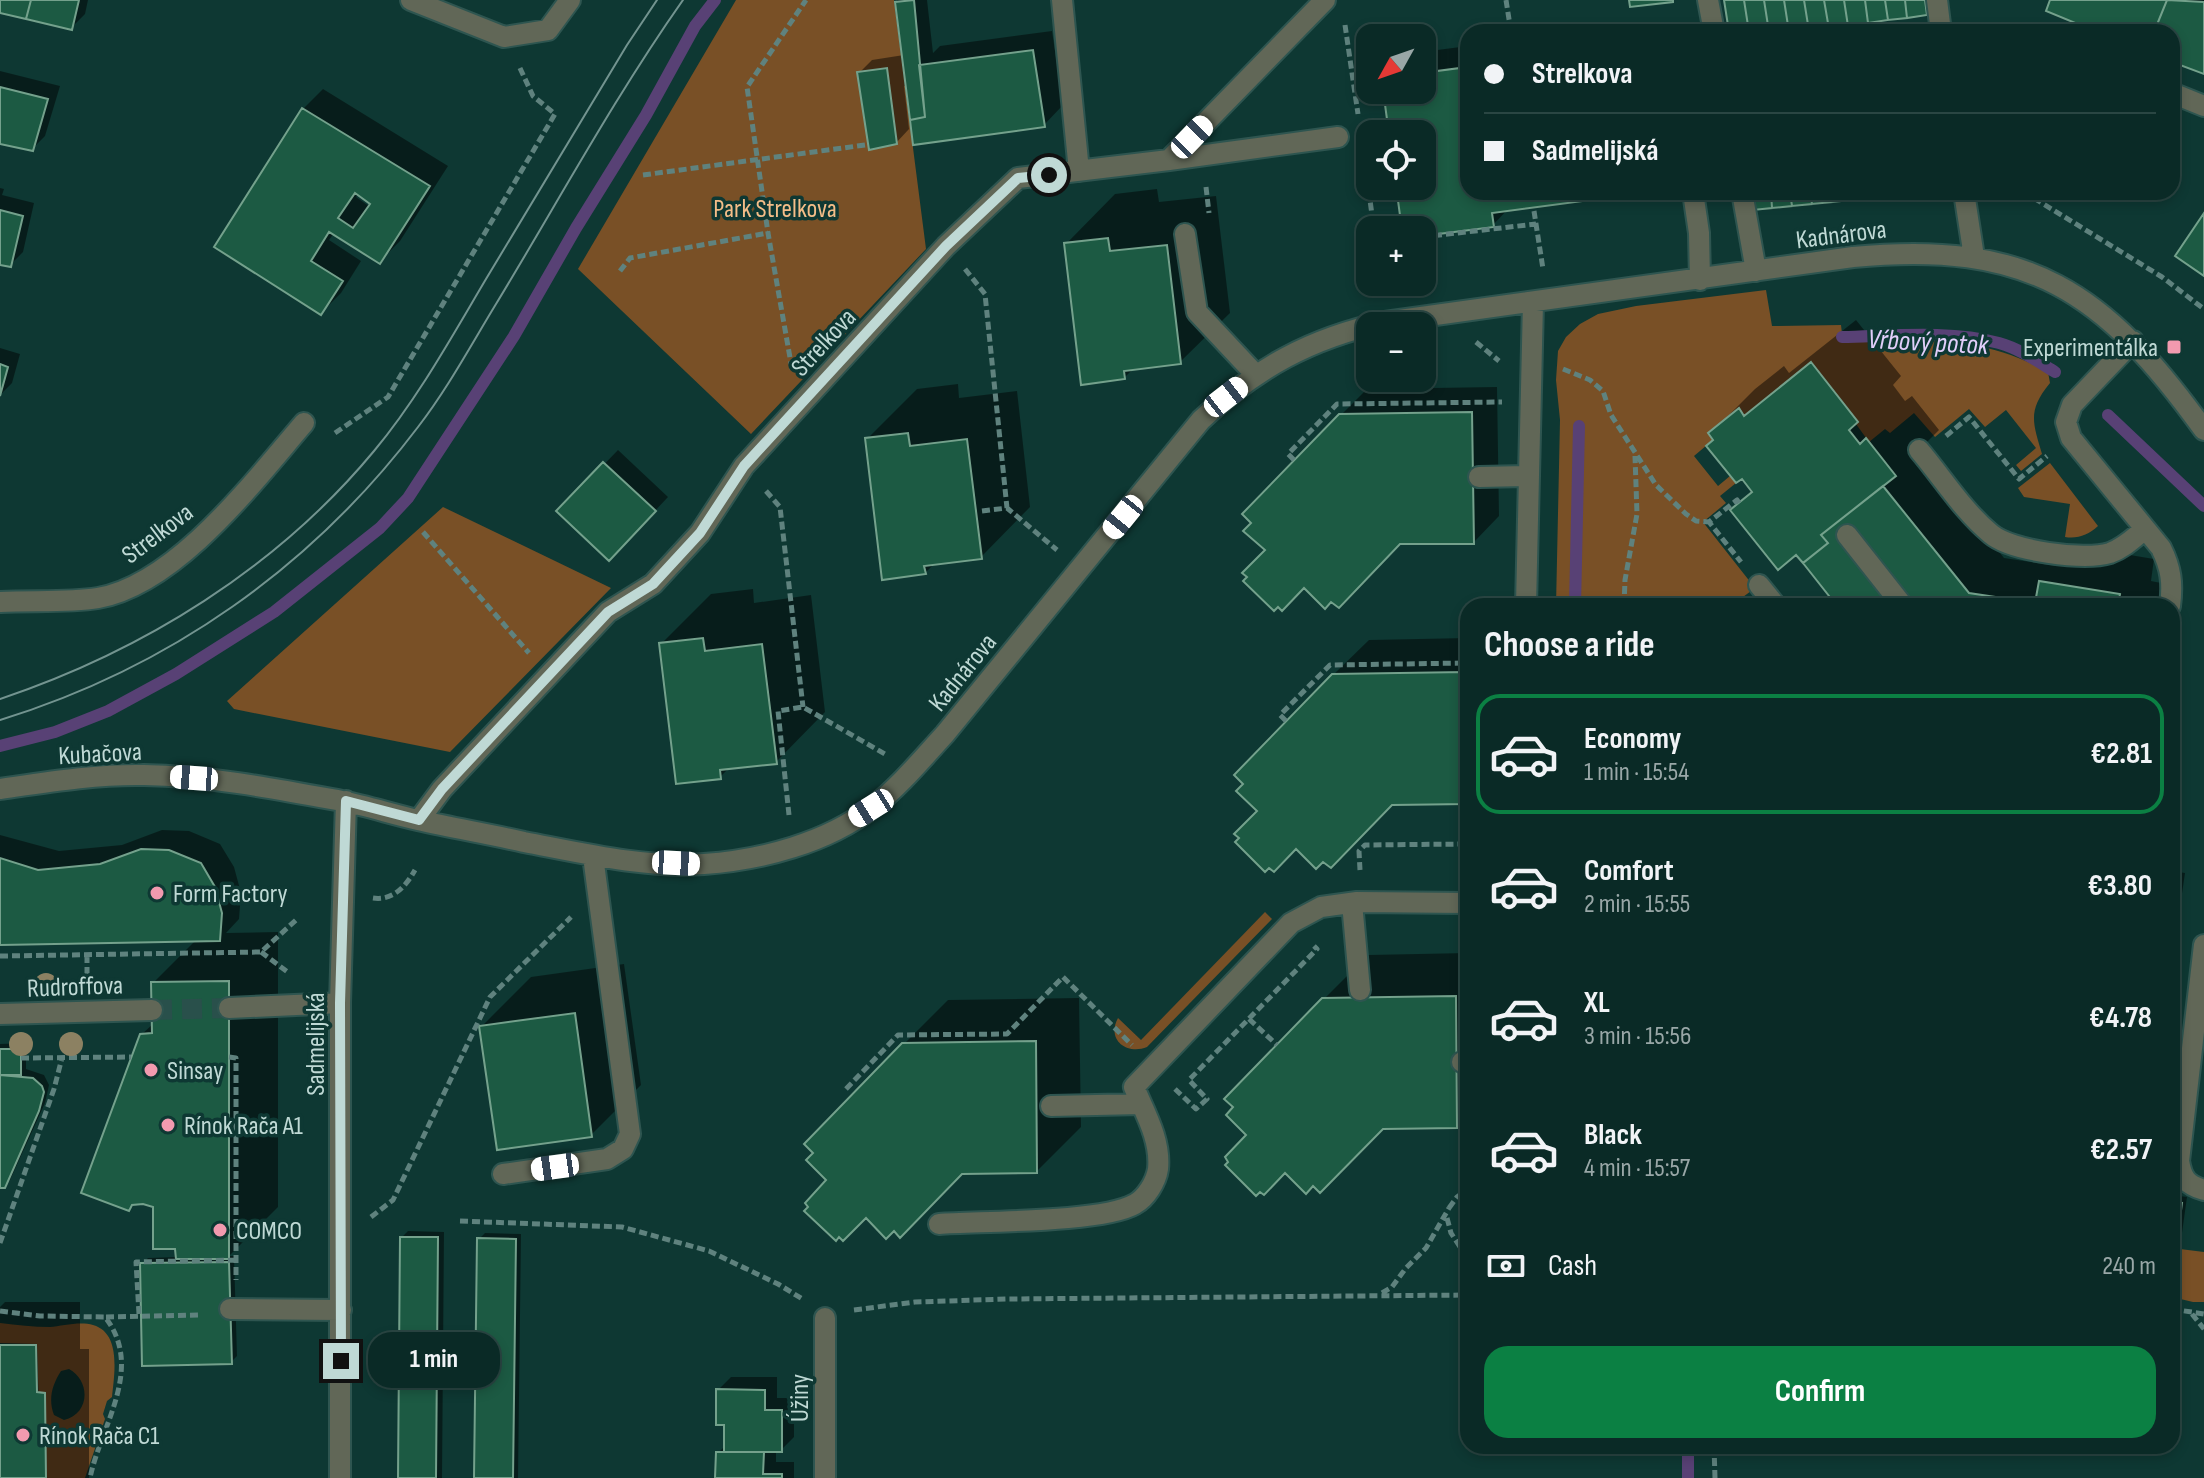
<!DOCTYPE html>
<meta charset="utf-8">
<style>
:root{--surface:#0a2a26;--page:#13322e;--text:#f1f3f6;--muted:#99a7a7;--line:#2a4643;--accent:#0b8043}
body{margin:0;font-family:"Sofia Sans Condensed",sans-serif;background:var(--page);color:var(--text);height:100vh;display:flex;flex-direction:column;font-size:30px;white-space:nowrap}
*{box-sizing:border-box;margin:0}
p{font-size:26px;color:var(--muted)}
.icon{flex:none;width:44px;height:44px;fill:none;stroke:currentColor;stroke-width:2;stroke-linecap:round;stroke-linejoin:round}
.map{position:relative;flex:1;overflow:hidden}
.side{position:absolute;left:1460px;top:598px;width:720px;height:856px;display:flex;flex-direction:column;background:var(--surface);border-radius:24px;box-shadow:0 4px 12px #0003,0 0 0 2px var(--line)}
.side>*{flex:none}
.hud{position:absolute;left:1460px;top:24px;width:720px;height:176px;border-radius:24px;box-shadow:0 4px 12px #0003,0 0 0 2px var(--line);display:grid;align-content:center;height:176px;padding:0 24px;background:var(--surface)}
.needle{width:52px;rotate:230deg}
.controls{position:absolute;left:1356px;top:24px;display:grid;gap:16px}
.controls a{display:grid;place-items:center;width:80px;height:80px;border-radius:16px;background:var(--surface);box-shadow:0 4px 12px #0003,0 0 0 2px var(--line);font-size:40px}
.end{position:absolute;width:36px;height:36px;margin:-18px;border:10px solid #bfd9d5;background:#111;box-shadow:0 0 0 4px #111}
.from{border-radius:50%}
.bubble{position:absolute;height:56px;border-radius:24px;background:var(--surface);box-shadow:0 4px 12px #0003,0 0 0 2px var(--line);font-size:26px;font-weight:700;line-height:56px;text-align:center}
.car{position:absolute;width:24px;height:48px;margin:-24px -12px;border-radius:10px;box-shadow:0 0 6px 2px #0007;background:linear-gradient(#fff 24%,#345 0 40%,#fff 0 76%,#345 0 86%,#fff 0)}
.hud b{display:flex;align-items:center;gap:28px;height:76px;font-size:30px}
.hud b+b{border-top:2px solid var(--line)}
.hud i{width:20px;height:20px;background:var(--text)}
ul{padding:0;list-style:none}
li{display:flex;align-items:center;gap:24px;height:120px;margin:0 16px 12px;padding:0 8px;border:4px solid transparent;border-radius:24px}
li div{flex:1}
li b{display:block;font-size:30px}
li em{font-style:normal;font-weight:700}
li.current{border-color:var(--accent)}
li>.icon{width:72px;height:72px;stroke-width:1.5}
h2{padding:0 24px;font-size:36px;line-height:96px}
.pay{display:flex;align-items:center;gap:20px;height:88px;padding:0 24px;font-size:30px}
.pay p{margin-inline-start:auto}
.primary-button{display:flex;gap:16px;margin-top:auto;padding:16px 24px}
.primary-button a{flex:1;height:92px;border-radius:24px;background:var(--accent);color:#fff;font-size:32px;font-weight:700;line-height:92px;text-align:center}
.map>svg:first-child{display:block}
</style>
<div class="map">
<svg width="2204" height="1478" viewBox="0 0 2204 1478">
<rect width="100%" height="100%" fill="#0e3833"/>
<path fill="#795026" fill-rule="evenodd" d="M736,0H894L926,249L751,434L578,269Z
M1766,290L1772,326L1841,325L1843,342C1919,341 1979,333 2048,372L2050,383C2027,411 2033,423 2042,454L2021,471L2016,465L2036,448L2006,410L1985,427L1969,409L1935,437L1914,413L1890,433L1885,429L1869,442L1856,424L1858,422L1811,363L1744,416L1739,409L1713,440L1694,456L1718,486L1730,476L1736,483L1720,496L1726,503L1703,522L1755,588L1731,606H1556L1560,420L1556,380L1558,351L1566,337L1580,324L1598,314L1636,306Z
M2050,463L2098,526C2088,535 2078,539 2065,537L2070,504L2024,497L2018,488Z
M443,507L611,588L450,752L234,709L227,701Z
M1265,912L1272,919L1147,1047C1127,1055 1106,1040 1118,1018L1141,1040Z
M2172,1248L2204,1252V1302H2193L2172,1297Z
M0,1323C17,1325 33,1327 50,1327C62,1326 80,1321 93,1325C122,1333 114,1376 112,1397L107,1401L103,1414L105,1419L85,1478H41L37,1344L0,1343ZM69,1369C91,1381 90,1414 64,1420L54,1415C48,1399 52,1385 61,1371Z"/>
<path fill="#0007" fill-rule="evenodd" d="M0,0H88L85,14L72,27L0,11Z
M897,0H927L933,53L940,46L1052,31L1063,105L1044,125L904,86L909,129L896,143L859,73L872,60L904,55Z
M2052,0H2204V72L2172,59V32H2103Z
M1468,46V192H1596L1590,198L1509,208L1493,225L1422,234V230H1404L1398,186H1422V134H1391L1385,90H1422V52Z
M0,71L60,86L45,136L32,149L0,142Z
M323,89L448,166L400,241L380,261L334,233L329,240L361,261L341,293L321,313L217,247L303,109ZM359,193L373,203L370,207L356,197Z
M0,188L4,189L2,195L34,203L23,252L10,265L0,263Z
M1157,189L1159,202L1216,196L1230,313L1180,362L1134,368L1124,378L1066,244L1115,194Z
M1856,320L1901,376L1893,385L1905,401L1912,396L1939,430L1918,451L2004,558L2056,566L2076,546L2154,559L2151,581L2161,583L2157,606H1839L1796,553L1732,510L1753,490L1711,433L1755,389L1784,366L1789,373Z
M0,348L20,354L12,383L0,395Z
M958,384L959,398L1017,391L1030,507L981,557L935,563L925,573L867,439L917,389Z
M1497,387L1499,516L1474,542H1401L1268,550L1341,415L1367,389Z
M618,450L668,497L622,546L559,511Z
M753,589L754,603L811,595L825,712L776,762L730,767L720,777L661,644L711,594Z
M1468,638L1466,802L1259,811L1333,675L1369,640Z
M162,830L189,831L220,844L234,867L241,893L239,919L226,933L278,932V1207L229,1256H234L237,1356L231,1362L142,1264L148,1258L178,1257L177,1247L155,1206L141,1035L154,1023L153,983L196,940L0,943V835L59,851L122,845Z
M2172,871L2185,873L2180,907L2174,913H2172Z
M1468,953V1115L1456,1126L1383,1127L1249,1135L1323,1000L1368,955Z
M624,964L641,1085L591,1135L481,1027L531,977Z
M1079,998L1081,1127L1037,1171L963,1172L829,1180L903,1045L948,1000Z
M26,1043V1069L44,1075L49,1085L45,1103L10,1180L4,1186H0V1044Z
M2172,1195L2187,1197L2181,1240L2175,1247L2172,1246Z
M408,1231L444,1232L442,1478H400L402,1237Z
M485,1233L521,1234L518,1478H476L479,1239Z
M5,1302H80V1349H89V1478H0V1307Z
M731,1377H777V1398H794V1437L781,1450H776V1462H794V1478H717L718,1453L726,1445V1423L718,1390Z"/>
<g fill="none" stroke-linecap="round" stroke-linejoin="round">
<path stroke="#584175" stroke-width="12" d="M1842,337C1893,336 1949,330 1999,343C2020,349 2037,361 2055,372
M2108,415L2204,506
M1575,606L1579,426
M0,746L55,732L108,711L176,674L274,612L380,528L408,498L514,336L576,228L646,115L695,26L715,0
M1688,1478V1446"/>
</g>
<path fill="#1c5a43" stroke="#74a18c" stroke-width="2" fill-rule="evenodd" d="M0,0H31L26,19L0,13Z
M31,0H79L72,30L26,19Z
M914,0L925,117L910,120L895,2Z
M1629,0H1673V2L1630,7Z
M1724,0H1744L1749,32H1729Z
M1744,0H1764L1769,32H1749Z
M1764,0H1784L1789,32H1769Z
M1784,0H1804L1809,31L1789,32Z
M1804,0H1824L1829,29L1809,31Z
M1824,0H1844L1848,26L1829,29Z
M1844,0H1865L1868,23L1848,26Z
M1865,0H1885L1888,20L1868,23Z
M1885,0H1905L1907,18L1888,20Z
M1905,0H1925L1927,15L1907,18Z
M2050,0H2167L2154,32H2097L2046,11Z
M2167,0L2204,2V74L2172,62V32H2154Z
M1033,50L1045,127L913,145L910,120L925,117L919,65Z
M1468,67V192H1590L1591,200L1492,213L1494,227L1422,236V230H1402L1396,186H1422V134H1389L1383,90H1422V73Z
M887,68L897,144L869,150L857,72Z
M0,87L48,99L33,151L0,144Z
M302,108L430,186L380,264L329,232L311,261L343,281L321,315L214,247ZM355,193L370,204L353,228L338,218Z
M1751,192H1771L1772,208L1753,210Z
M1771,192H1790L1792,206L1772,208Z
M1790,192H1810L1812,204L1792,206Z
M1810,192H1831L1832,202L1812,204Z
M1831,192H1851V200L1832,202Z
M1851,192H1871V197L1851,200Z
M1871,192H1890L1891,196L1871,197Z
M0,210L23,216L11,267L0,265Z
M2204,213V276L2175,256Z
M1108,238L1110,251L1167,245L1181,364L1124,371L1125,379L1081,385L1064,243Z
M1811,362L1858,422L1849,430L1860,444L1866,438L1896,476L1821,535L1828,543L1803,563L1796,555L1778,570L1730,510L1752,492L1742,479L1736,483L1706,446L1713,440L1708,433L1739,408L1744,416Z
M0,364L8,367L0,396Z
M1472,412L1474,544H1400L1339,608L1331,602L1325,609L1304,588L1282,611L1278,607L1274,611L1243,581L1247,577L1242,573L1265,550L1243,531L1251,523L1242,514L1339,414Z
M908,433L910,446L967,439L982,559L924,566L926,574L882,580L865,438Z
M603,462L656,511L609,561L556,511Z
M1883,486L1969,593L2035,603L2039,581L2120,594L2118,606H1837L1803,563L1828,543L1821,535Z
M703,638L705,651L762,644L777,764L720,770L721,779L676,784L659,643Z
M1465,672L1467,804L1392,805L1331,868L1323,862L1316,869L1296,849L1274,872L1269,868L1265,872L1235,842L1239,838L1234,834L1257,811L1236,791L1243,784L1234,775L1332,674Z
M141,849L169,850L201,863L215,887L222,913L220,941L0,945V858L38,870L100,864Z
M2172,878L2180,879L2175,915H2172Z
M229,981V1259H176L175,1249H153V1207L143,1204L132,1205L129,1211L81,1193L140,1034L152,1033L151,982Z
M1456,996L1457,1128L1383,1129L1320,1193L1313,1186L1306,1194L1285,1173L1264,1195L1260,1192L1256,1196L1225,1165L1228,1162L1225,1157L1246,1135L1226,1115L1233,1107L1224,1099L1322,998Z
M575,1013L592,1137L497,1150L479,1026Z
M1036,1041L1037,1173L962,1174L900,1238L894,1231L886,1239L866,1218L843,1241L839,1237L836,1241L804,1211L808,1207L805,1203L826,1180L806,1160L813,1153L804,1144L902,1043Z
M0,1049H21V1075H0Z
M0,1075L33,1078L42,1086L44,1092L39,1111L5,1188H0Z
M2172,1202L2182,1203L2176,1249L2172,1248Z
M400,1237H438L436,1478H398Z
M477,1238L516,1239L513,1478H474Z
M229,1262L232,1364L142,1366L140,1263Z
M0,1345H36L37,1392L45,1393L46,1478H0Z
M716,1389L765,1390V1410H782V1452H724V1425H716Z
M716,1452H764L763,1474H782V1478H715Z"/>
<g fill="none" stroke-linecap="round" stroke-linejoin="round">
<path stroke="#29504b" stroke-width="20" stroke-dasharray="20 10" stroke-linecap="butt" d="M152,1010L229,1008"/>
<g stroke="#2e5550" stroke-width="24">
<path id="minor" d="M411,0L504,37L548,30L570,0
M1062,0L1079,171
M1708,0L1714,32
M1937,0L1941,32
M2172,93L2204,106
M1169,160L1338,137
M1693,192L1699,233L1700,280
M1742,192L1756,271
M1964,192L1974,257
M1185,234L1197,312L1255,374
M2133,341L2072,405L2066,422L2071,438L2161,548C2171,568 2173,583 2170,606
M1919,450C1942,477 1963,511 1991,534C2011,551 2084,561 2110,553C2124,548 2134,538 2145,529
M1479,477L1529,476
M1847,535L1903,606
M1759,585L1776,606
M0,602C32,600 66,603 98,598C177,584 254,481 304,423
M1526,606L1533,302
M0,789C48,782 96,774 144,775C210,776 277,789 342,801C367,806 392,814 418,820C453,828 489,834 524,842C582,853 644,868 704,864C761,860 827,843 873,807C900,786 922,759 945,734L1201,420C1256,368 1311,338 1385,322L1853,257C2029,240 2104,291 2204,430
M419,820L442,789L608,612L653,584L700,533L744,466L946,246L1018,178L1169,160L1325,0
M1352,903L1360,990
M2204,945L2179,1161C2182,1179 2187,1185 2204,1190
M229,1008L340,1003
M0,1014L152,1010
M1462,1062H1468
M1051,1106L1141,1104
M503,1174L607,1159L623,1149L630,1134L593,856
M939,1224C981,1221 1102,1223 1135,1204C1146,1198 1156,1182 1158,1169C1161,1140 1145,1113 1134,1087L1291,923L1321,907L1357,902L1468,903
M230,1309L341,1310
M340,1478V1003L346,801
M825,1478V1318"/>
</g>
<path stroke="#5f827e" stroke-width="5" stroke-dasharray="8 4" stroke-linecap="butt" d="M1506,0L1511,32
M1345,25L1358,114
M1364,155L1374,230
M643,175L865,145
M1206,187L1209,213
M2024,192L2162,277L2204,309
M1534,211L1543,269
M1422,237L1536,224
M965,269L985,294L1007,508
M620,271L630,258L768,233
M1476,342L1499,361
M792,369L768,233L747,87L806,0
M1563,369L1590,380L1603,391L1611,415L1656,485L1686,514L1696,521L1709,522
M335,433L388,397L555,114L533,96L519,66
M1946,436L1969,417L2019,479L2047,456
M1294,460L1288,454L1337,404L1502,402
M766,491L780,507L803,707
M1739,503L1737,500L1709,522L1741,562
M982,511L1007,508L1057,550
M423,532L529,653
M1624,606L1625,580L1637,514L1635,456
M1286,721L1280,715L1330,665L1468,663
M789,815L778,711L803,707L885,754
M1360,870L1359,851L1365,845L1468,844
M373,898C393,901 406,886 415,870
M261,952L289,973
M87,955V982
M0,956L261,952L296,920
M1249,1019L1277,1045
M229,1057L236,1058V1280
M21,1058L131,1057
M846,1089L898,1035L1007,1034L1063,977L1132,1045
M1175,1089L1196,1109L1207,1099L1189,1080L1317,949L1314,946
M1449,1208L1457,1197L1468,1189
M371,1217L393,1200L490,997L571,917
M1447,1218L1451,1233L1468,1259
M460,1221L622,1227L709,1251L778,1284L804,1300
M0,1243L54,1089L62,1058
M1382,1293L1392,1287L1406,1268L1426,1248L1449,1208
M2172,1309L2204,1314
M854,1310L915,1302L1008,1299L1468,1295
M0,1311L40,1316L105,1317C145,1368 101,1425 90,1478
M139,1314L136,1262L236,1260
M2192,1314L2204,1329
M106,1317L200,1315
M1714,1446L1715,1478"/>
<use href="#minor" stroke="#616757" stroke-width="20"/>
<path stroke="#739490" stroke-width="2" d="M0,699C143,651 277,568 374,451C418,398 451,338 486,279C533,201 580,123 627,45L657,0
M0,720C169,668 312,567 418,427C448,388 471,345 496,304C558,202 614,98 683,0"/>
</g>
<g fill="#8c8162">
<circle cx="46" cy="985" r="12"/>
<circle cx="21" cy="1044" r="12"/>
<circle cx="71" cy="1044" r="12"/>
</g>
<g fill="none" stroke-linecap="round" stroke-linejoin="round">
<path stroke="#bfd9d5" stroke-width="10" d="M341,1361L340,1003L346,801L419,820L442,789L608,612L653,584L700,533L744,466L946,246L1018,178L1049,175"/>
</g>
<g fill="#f29aaf" stroke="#0e3833" stroke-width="3">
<rect x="2166" y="339" width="16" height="16" rx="4"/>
<circle cx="157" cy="893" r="8"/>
<circle cx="151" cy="1070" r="8"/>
<circle cx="168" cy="1125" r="8"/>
<circle cx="220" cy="1230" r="8"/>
<circle cx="23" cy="1435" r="8"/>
</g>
<g text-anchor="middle" stroke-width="7" stroke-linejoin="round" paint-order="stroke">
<g font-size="26" fill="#f4bd88" stroke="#0e3833">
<text x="775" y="217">Park Strelkova</text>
</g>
<g font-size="26" fill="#bfd9d5" stroke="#0e3833">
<text transform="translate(1841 234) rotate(-7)" y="9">Kadnárova</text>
<text transform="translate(823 342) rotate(-47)" y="9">Strelkova</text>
<text transform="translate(157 533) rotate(-37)" y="9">Strelkova</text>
<text transform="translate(962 672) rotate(-51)" y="9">Kadnárova</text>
<text transform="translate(100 753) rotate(-3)" y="9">Kubačova</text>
<text transform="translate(75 986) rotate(-2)" y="9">Rudroffova</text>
<text transform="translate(315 1044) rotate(-90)" y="9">Sadmelijská</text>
<text transform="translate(799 1398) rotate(-90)" y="9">Úžiny</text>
</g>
<g font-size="26" fill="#bfd9d5" stroke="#0e3833" text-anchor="start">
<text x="2158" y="356" text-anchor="end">Experimentálka</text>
<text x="173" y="902">Form Factory</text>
<text x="167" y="1079">Sinsay</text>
<text x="184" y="1134">Rínok Rača A1</text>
<text x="236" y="1239">COMCO</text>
<text x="39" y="1444">Rínok Rača C1</text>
</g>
<g font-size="28" font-style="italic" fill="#e2cffb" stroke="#0e3833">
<text transform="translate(1928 341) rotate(3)" y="10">Vŕbový potok</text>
</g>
</g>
</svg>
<div class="controls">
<a><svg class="needle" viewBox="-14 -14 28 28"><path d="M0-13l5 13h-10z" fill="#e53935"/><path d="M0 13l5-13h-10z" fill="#99a7a7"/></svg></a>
<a><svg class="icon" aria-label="locate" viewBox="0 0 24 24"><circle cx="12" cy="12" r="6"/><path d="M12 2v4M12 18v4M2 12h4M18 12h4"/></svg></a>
<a>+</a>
<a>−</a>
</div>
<i class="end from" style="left:1049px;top:175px"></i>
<i class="end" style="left:341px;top:1361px"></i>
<div class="bubble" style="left:368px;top:1332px;width:132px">1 min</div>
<i class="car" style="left:1192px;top:137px;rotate:44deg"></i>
<i class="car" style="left:1226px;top:397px;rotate:52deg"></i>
<i class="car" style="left:1123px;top:517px;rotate:219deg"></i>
<i class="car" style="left:194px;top:778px;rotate:274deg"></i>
<i class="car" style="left:871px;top:808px;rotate:238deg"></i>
<i class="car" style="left:676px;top:863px;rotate:93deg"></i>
<i class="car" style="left:555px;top:1167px;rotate:262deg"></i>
<div class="hud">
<b><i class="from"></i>Strelkova</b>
<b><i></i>Sadmelijská</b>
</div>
<section class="side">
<h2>Choose a ride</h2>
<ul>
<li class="current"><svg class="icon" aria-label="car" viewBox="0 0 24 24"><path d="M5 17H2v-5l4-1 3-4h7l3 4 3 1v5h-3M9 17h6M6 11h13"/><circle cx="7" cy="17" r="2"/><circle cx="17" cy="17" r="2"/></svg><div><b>Economy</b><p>1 min · 15:54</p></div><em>€2.81</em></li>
<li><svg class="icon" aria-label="car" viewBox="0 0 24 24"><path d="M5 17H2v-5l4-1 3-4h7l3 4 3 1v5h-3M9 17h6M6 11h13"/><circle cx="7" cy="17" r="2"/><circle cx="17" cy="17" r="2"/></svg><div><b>Comfort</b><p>2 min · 15:55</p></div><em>€3.80</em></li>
<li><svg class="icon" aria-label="car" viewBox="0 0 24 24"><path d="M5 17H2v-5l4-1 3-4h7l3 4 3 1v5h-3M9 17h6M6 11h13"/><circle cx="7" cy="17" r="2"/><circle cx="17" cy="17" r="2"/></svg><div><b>XL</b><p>3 min · 15:56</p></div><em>€4.78</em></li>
<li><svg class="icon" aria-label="car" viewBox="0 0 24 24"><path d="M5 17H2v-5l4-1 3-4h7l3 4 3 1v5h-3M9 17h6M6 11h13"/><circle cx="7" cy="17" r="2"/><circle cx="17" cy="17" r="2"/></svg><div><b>Black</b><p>4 min · 15:57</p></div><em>€2.57</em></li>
</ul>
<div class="pay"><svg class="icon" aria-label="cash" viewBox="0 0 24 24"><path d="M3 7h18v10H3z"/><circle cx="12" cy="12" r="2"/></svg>Cash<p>240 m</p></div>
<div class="primary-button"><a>Confirm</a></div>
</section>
</div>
